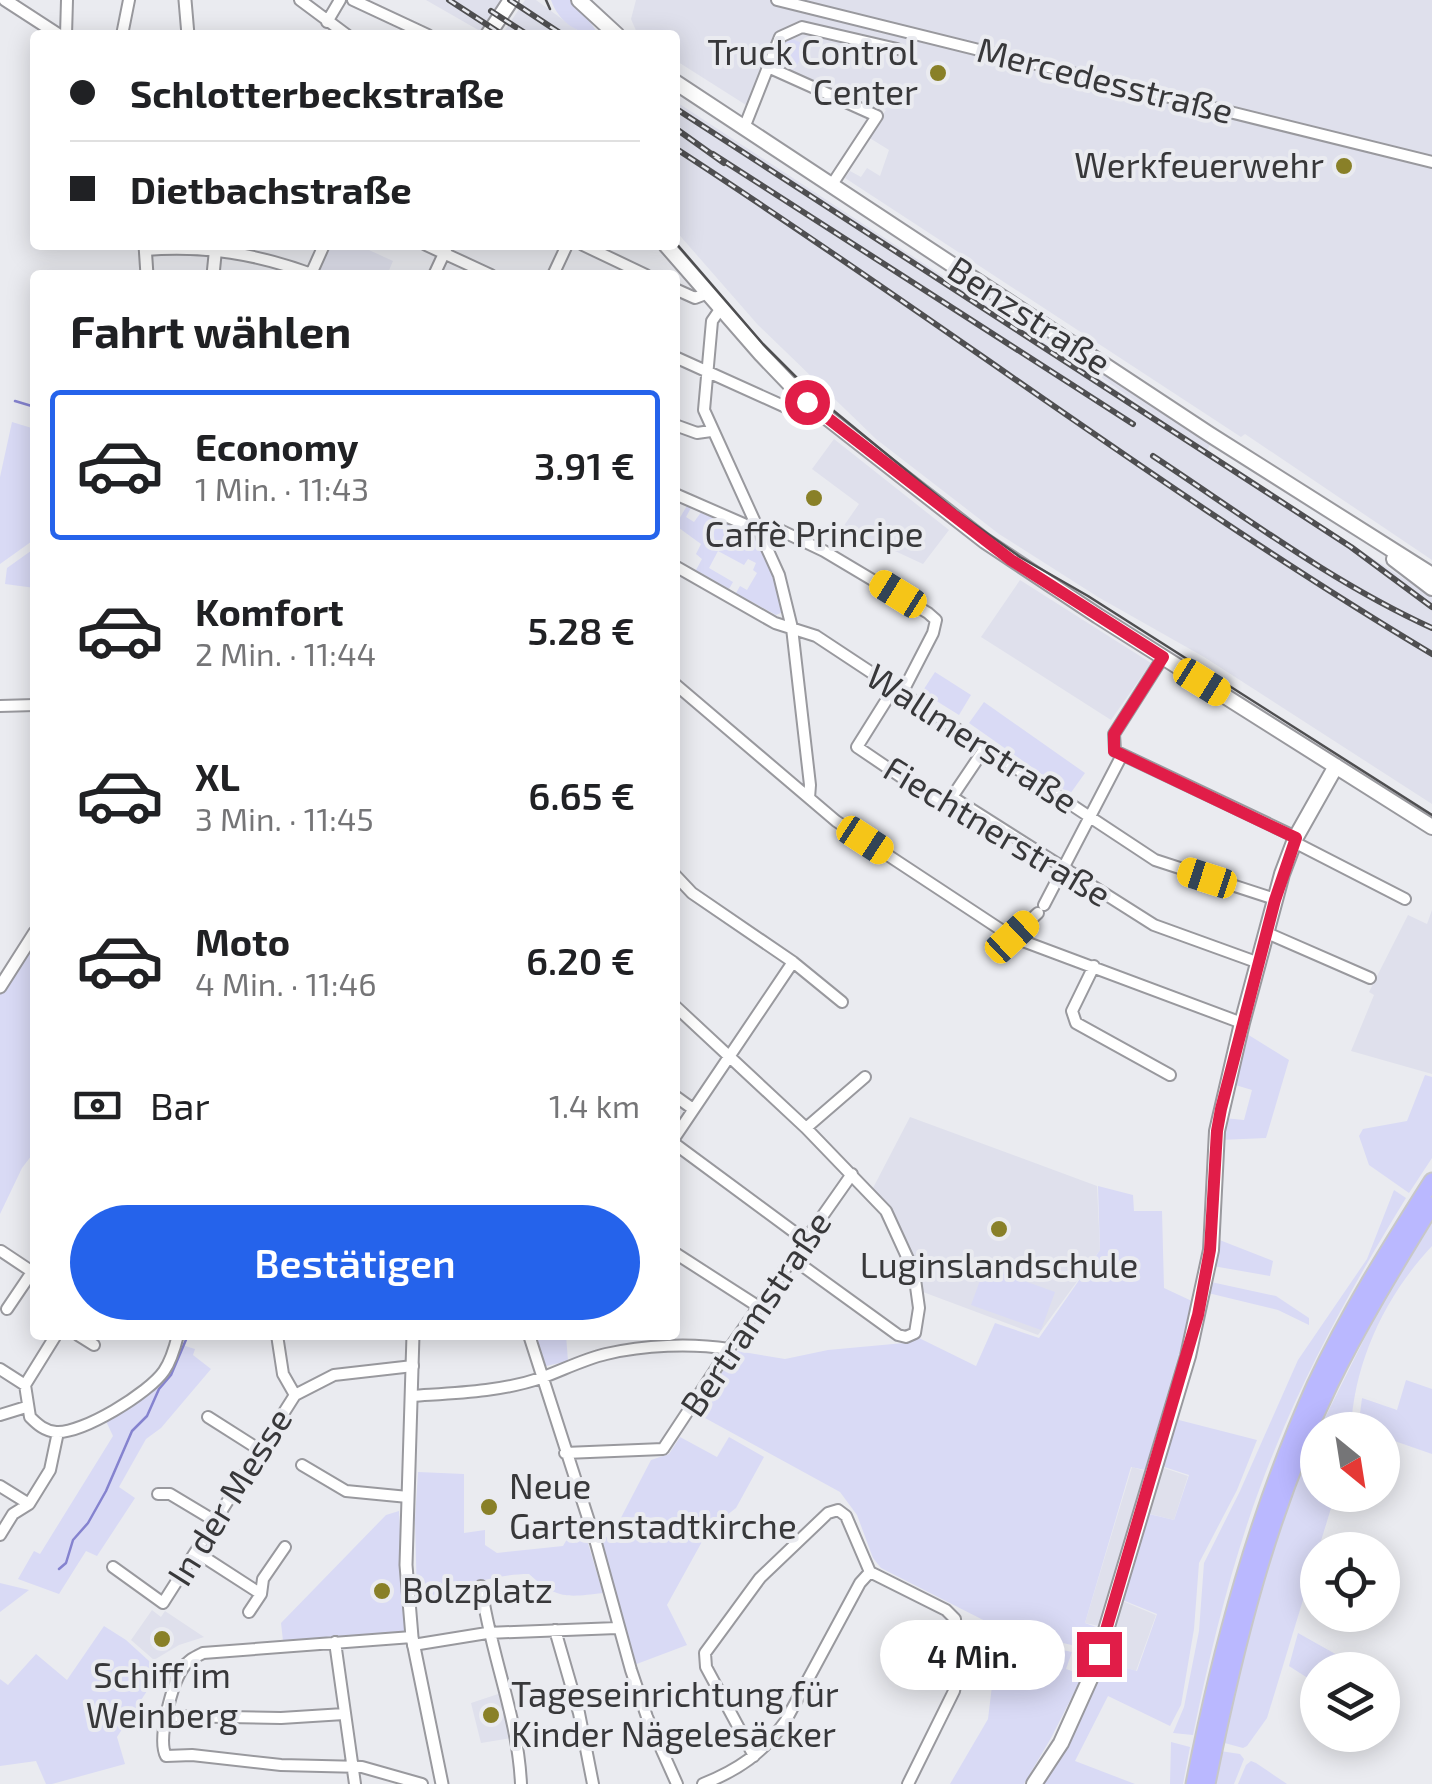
<!DOCTYPE html>
<html lang="de">
<meta charset="utf-8">
<style>
:root{--surface:#fff;--page:#f2f2f2;--text:#202124;--muted:#757577;--line:#e0e0e0;--accent:#2563eb}
body{margin:0;font-family:"Exo 2",sans-serif;background:var(--page);color:var(--text);height:100vh;display:flex;flex-direction:column;font-size:38px;white-space:nowrap}
*{box-sizing:border-box;margin:0}
p{font-size:32px;color:var(--muted)}
.icon{flex:none;width:55px;height:55px;fill:none;stroke:currentColor;stroke-width:2;stroke-linecap:round;stroke-linejoin:round}
.map{position:relative;flex:1;overflow:hidden}
.drawer{position:absolute;left:30px;top:270px;width:650px;height:1070px;display:flex;flex-direction:column;background:var(--surface);border-radius:10px;box-shadow:0 5px 25px #0003}
.drawer>*{flex:none}
.top-card{position:absolute;left:30px;top:30px;width:650px;height:220px;border-radius:10px;box-shadow:0 5px 25px #0003;display:grid;align-content:center;height:220px;padding:0 40px;background:var(--surface)}
.needle{width:65px;rotate:150deg}
.tools{position:absolute;left:1300px;top:1412px;display:grid;gap:20px}
.tools a{display:grid;place-items:center;width:100px;height:100px;border-radius:50%;background:var(--surface);box-shadow:0 5px 25px #0003;font-size:50px}
.end{position:absolute;width:45px;height:45px;margin:-22px;border:12px solid #e11d48;background:#fff;box-shadow:0 0 0 5px #fff}
.from{border-radius:50%}
.bubble{position:absolute;height:70px;border-radius:35px;background:var(--surface);box-shadow:0 5px 25px #0003;font-size:32px;font-weight:600;line-height:70px;text-align:center}
.car{position:absolute;width:30px;height:60px;margin:-30px -15px;border-radius:12px;box-shadow:0 0 8px 2px #0007;background:linear-gradient(#f5c518 24%,#345 0 40%,#f5c518 0 76%,#345 0 86%,#f5c518 0)}
.top-card b{display:flex;align-items:center;gap:35px;height:95px;font-size:38px}
.top-card b+b{border-top:2px solid var(--line)}
.top-card i{width:25px;height:25px;background:var(--text)}
ul{padding:0;list-style:none}
li{display:flex;align-items:center;gap:30px;height:150px;margin:0 20px 15px;padding:0 20px;border:5px solid transparent;border-radius:10px}
li div{flex:1}
li b{display:block;font-size:38px}
li em{font-style:normal;font-weight:600}
li.selected{border-color:var(--accent)}
li>.icon{width:90px;height:90px;stroke-width:1.5}
h2{padding:0 40px;font-size:45px;line-height:120px}
.pay{display:flex;align-items:center;gap:25px;height:110px;padding:0 40px;font-size:38px}
.pay p{margin-inline-start:auto}
.primary-button{display:flex;gap:20px;margin-top:auto;padding:20px 40px}
.primary-button a{flex:1;height:115px;border-radius:60px;background:var(--accent);color:#fff;font-size:40px;font-weight:600;line-height:115px;text-align:center}
.map>svg:first-child{display:block}
</style>
<div class="map">
<svg width="1432" height="1784" viewBox="0 0 1432 1784">
<rect width="100%" height="100%" fill="#eaebf0"/>
<path fill="#dfe0ec" d="M426,0H501L480,31Z
M525,0H536L584,35H502Z
M636,0H1432V560L1245,434L1241,437L845,178L850,171L861,177L867,168L880,176L889,150L868,137L886,110L765,60L746,105L675,60V35H638L631,19Z
M675,101L1163,420L936,264L943,262L1211,443L1207,450L1432,597V804L1204,657L1098,597L999,534L876,439L758,325L675,230Z
M327,245H358L393,261L387,275H324L315,271Z
M834,439L949,530L923,564L843,527L859,504L812,469Z
M1020,580L1151,663L1111,720L981,637Z
M1432,910V1074L1351,1051L1374,995L1369,992L1408,915L1427,924Z
M910,1117L1097,1186L1100,1250L1038,1335L923,1292L889,1209L873,1188Z
M1158,1466L1188,1476L1174,1520L1146,1513Z
M1132,1467L1145,1471L1099,1626L1085,1623Z
M1120,1600L1156,1615L1136,1671L1102,1660Z
M152,1610L161,1617L165,1611L204,1637L179,1645L154,1660L131,1640Z
M501,1693L512,1738L481,1743L471,1703Z"/>
<path fill="#d9daf5" d="M551,0H575L599,35C578,35 558,21 551,0Z
M792,39L807,45L795,69L777,62L786,42Z
M12,422L35,429V539L0,564V477Z
M688,504L692,506L686,517L694,522L702,511L757,535L771,560L783,612L776,615L736,593L740,586L747,590L757,573L753,570L756,563L748,559L744,565L718,551L709,568L733,582L729,589L696,570L702,559L696,554L701,544L679,528L675,534V526Z
M35,548V588L5,584L7,568Z
M935,672L971,695L959,715L922,692Z
M984,702L1085,773L1070,794L969,723Z
M35,943V1151L22,1168L0,1214V994Z
M1247,1034L1289,1060L1266,1138L1220,1140L1224,1118L1244,1120L1252,1090L1232,1084Z
M1425,1075L1432,1077V1158L1409,1193L1369,1165L1359,1136L1363,1129L1407,1121Z
M1098,1186L1133,1195L1134,1211H1162L1164,1288L1194,1302L1145,1470L1131,1467L1085,1623L1099,1628L1092,1650L997,1627L881,1568L873,1558L857,1515L840,1492L694,1412L737,1351L785,1359L828,1350L904,1343L919,1338L976,1366L995,1323L1039,1338L1100,1250Z
M1394,1190L1406,1198C1357,1278 1310,1362 1275,1449C1237,1541 1213,1638 1193,1735L1173,1733L1184,1707L1199,1631L1204,1563L1240,1491L1298,1360L1367,1259Z
M1432,1223V1246C1386,1295 1354,1361 1351,1430H1319L1379,1309Z
M1217,1239L1273,1261L1270,1276L1213,1266Z
M985,1267L1055,1292L1041,1330L971,1305Z
M1211,1282L1276,1296L1309,1318V1325L1278,1310L1208,1293Z
M528,1335H566L568,1361L542,1367Z
M182,1345L195,1349L193,1355L211,1369L161,1428L146,1439L119,1487L135,1498L97,1556L86,1551L59,1594L18,1579L34,1551L40,1554L113,1436L105,1419C142,1397 165,1386 182,1345Z
M1406,1380L1432,1389V1454L1383,1437L1382,1430L1358,1429L1362,1398L1397,1410Z
M1171,1418L1257,1440L1237,1490L1199,1563L1194,1629L1181,1705L1170,1726L1108,1696L1075,1761L1135,1784H1039L1102,1661L1137,1671L1157,1614L1120,1599L1145,1513L1174,1520L1189,1475L1158,1465Z
M1317,1434L1318,1495H1335L1267,1718L1247,1746L1243,1748L1221,1742C1246,1636 1274,1534 1317,1434Z
M680,1437L717,1457L729,1437L764,1457L736,1508L709,1529L667,1605L687,1645L634,1665L600,1540L612,1535L651,1460L669,1454Z
M418,1472L464,1474V1533L485,1530V1545L497,1553L563,1546L580,1517L603,1593C568,1597 557,1600 529,1574C490,1574 456,1590 417,1599L415,1520Z
M399,1511L405,1634L283,1641L281,1623L386,1515Z
M0,1583L29,1590L0,1612Z
M104,1626L126,1640L160,1671L117,1737L125,1764L52,1784H46L36,1761L0,1766V1679L8,1685L36,1654L67,1680Z
M1298,1633L1364,1670H1318L1317,1684L1289,1666Z
M998,1636L1072,1652L1066,1669L1083,1675L1051,1738L1024,1784H950L988,1719Z
M1171,1742L1190,1747L1183,1784H1170Z
M1220,1751L1240,1754L1244,1759L1234,1784H1214Z
M1251,1761L1256,1763L1287,1784H1238L1246,1765Z"/>
<g fill="none" stroke-linecap="round" stroke-linejoin="round">
<path stroke="#8583cf" stroke-width="2.5" d="M15,401L35,407
M59,1569L66,1563L73,1540L88,1523L106,1491L132,1431L147,1416L159,1389L171,1375L188,1335"/>
<g stroke="#99999e" stroke-width="14">
<path id="minor" d="M300,0L347,35
M353,0L428,35
M777,0L1432,162
M327,22L340,0
M66,35L67,0
M122,35L129,0
M768,67L877,116L831,186
M744,128L780,37L802,27L897,49
M426,245L491,275
M583,245L646,275
M145,250C205,245 258,254 314,275
M311,274L324,245
M434,275L448,245
M553,275L567,245
M675,289L695,298L708,293
M721,308L712,321L704,410L779,575L792,628L810,785L809,798
M675,357L790,409L802,408L807,402
M675,425L697,433L711,431
M675,494L746,525L782,531L824,551L928,613L936,620L933,633L902,693
M675,566L775,623L816,636L1155,860L1275,899
M1163,657L1114,734L1115,751L1296,837
M675,684L836,821L1012,937L1242,1023
M894,688L857,747L938,802L952,797L1154,925L1259,963
M0,706L35,705
M952,797L985,748
M1294,842L1405,899
M675,875L692,893L793,962L842,1002
M1044,905L1122,755
M1267,933L1370,978
M1012,937L1038,913
M1094,966L1072,1011L1076,1023L1170,1075
M675,1006L806,1128L886,1211L914,1272L919,1308L915,1333L906,1337L898,1335L793,1259
M675,1096L693,1109
M806,1128L865,1077
M675,1137L793,962
M675,1144L805,1240
M1,1251L34,1273
M675,1253L759,1307
M7,1309L32,1272
M56,1335L25,1385L30,1417C38,1425 45,1431 56,1432C82,1434 149,1393 164,1371C171,1361 175,1347 178,1335
M78,1335L94,1345
M277,1335L283,1374L295,1395
M529,1335L596,1543L631,1670L647,1717L677,1784
M0,1369L25,1385
M412,1396C455,1393 500,1392 541,1378C563,1370 584,1359 606,1354C644,1345 691,1343 729,1349
M0,1415L26,1407
M208,1417L260,1450
M565,1453L663,1449L729,1349L852,1174
M302,1465L346,1491L408,1497
M0,1486L29,1504L50,1470L58,1432
M158,1494H170L215,1521
M0,1535L13,1514L29,1504
M196,1552L261,1594L263,1579L285,1547
M113,1567L163,1603L295,1395L334,1375L413,1366
M870,1572L946,1610L955,1619L959,1667L954,1691L908,1784
M481,1586C490,1653 518,1716 521,1784
M249,1612L261,1594
M555,1630L579,1713L593,1784
M412,1637L203,1653C195,1657 188,1660 183,1668C172,1684 157,1739 166,1756L192,1755L281,1765L362,1767L422,1784
M335,1642L355,1784
M413,1645L487,1633L617,1628
M168,1716L281,1718L344,1714
M754,1756L706,1667L705,1653L760,1578L828,1513L838,1510L846,1516L870,1572
M703,1784C738,1770 763,1753 785,1722L860,1583L870,1572"/>
</g>
<g stroke="#99999e" stroke-width="15">
<path id="tertiary" d="M5,0L59,35
M185,0L188,35
M145,245L147,275
M213,275L216,245
M0,987L35,932
M413,1335L406,1565L412,1637L442,1784"/>
</g>
<g stroke="#99999e" stroke-width="18">
<path id="secondary" d="M579,0L617,35
M488,35L511,0
M675,82L1209,434L1432,575
M666,245L761,354L807,402L985,541L1098,616L1432,827
M1394,559L1432,588
M1034,1784L1061,1743L1094,1670L1188,1356L1211,1250L1217,1131L1242,1023L1282,874L1296,837L1336,766"/>
</g>
<g stroke="#c7c7c8" stroke-width="19">
<path id="trunk" d="M1194,1784C1221,1646 1257,1514 1315,1385C1348,1314 1390,1247 1432,1181
M1207,1784C1235,1646 1268,1511 1330,1384C1360,1322 1396,1264 1432,1205"/>
</g>
<use href="#minor" stroke="#fff" stroke-width="10"/>
<use href="#tertiary" stroke="#fff" stroke-width="11"/>
<use href="#secondary" stroke="#fff" stroke-width="14"/>
<use href="#trunk" stroke="#bab8ff" stroke-width="15"/>
<path stroke="#4f4f51" stroke-width="2.5" d="M546,0L550,9
M675,242L763,344L812,393L956,511L1020,557L1088,596L1432,815"/>
<g stroke="#4f4f51" stroke-width="6">
<path id="rail" d="M449,0L503,35
M510,0L563,35
M491,11L528,35
M675,108L1351,547L1432,607
M675,128L724,163
M675,148C930,313 1171,498 1432,654
M713,154L1133,424
M1153,456C1244,516 1333,583 1432,628"/>
</g>
<use href="#rail" stroke="#eaebf0" stroke-width="2.5" stroke-dasharray="8" stroke-linecap="butt"/>
</g>
<g fill="none" stroke-linecap="round" stroke-linejoin="round">
<path stroke="#e11d48" stroke-width="12" d="M807,402L1011,560L1163,657L1114,734V751L1296,838L1275,900L1221,1109L1217,1131L1210,1250L1198,1315L1099,1654"/>
</g>
<g fill="#898028" stroke="#eaebf0" stroke-width="4">
<circle cx="938" cy="73" r="10"/>
<circle cx="1344" cy="166" r="10"/>
<circle cx="814" cy="498" r="10"/>
<circle cx="999" cy="1229" r="10"/>
<circle cx="489" cy="1507" r="10"/>
<circle cx="382" cy="1591" r="10"/>
<circle cx="162" cy="1639" r="10"/>
<circle cx="491" cy="1715" r="10"/>
</g>
<g text-anchor="middle" stroke-width="8" stroke-linejoin="round" paint-order="stroke">
<g font-size="35" fill="#38383a" stroke="#eaebf0">
<text x="918" y="65" text-anchor="end">Truck Control<tspan x="918" dy="40">Center</tspan></text>
<text x="1324" y="178" text-anchor="end">Werkfeuerwehr</text>
<text x="814" y="547">Caffè Principe</text>
<text x="999" y="1278">Luginslandschule</text>
<text x="509" y="1499" text-anchor="start">Neue<tspan x="509" dy="40">Gartenstadtkirche</tspan></text>
<text x="402" y="1603" text-anchor="start">Bolzplatz</text>
<text x="162" y="1688">Schiff im<tspan x="162" dy="40">Weinberg</tspan></text>
<text x="511" y="1707" text-anchor="start">Tageseinrichtung für<tspan x="511" dy="40">Kinder Nägelesäcker</tspan></text>
</g>
<g font-size="35" fill="#38383a" stroke="#eaebf0">
<text transform="translate(1105 81) rotate(14)" y="12">Mercedesstraße</text>
<text transform="translate(1029 316) rotate(33)" y="12">Benzstraße</text>
<text transform="translate(972 739) rotate(33)" y="12">Wallmerstraße</text>
<text transform="translate(997 832) rotate(31)" y="12">Fiechtnerstraße</text>
<text transform="translate(756 1314) rotate(-56)" y="12">Bertramstraße</text>
<text transform="translate(230 1497) rotate(-58)" y="12">In der Messe</text>
</g>
</g>
</svg>
<div class="tools">
<a><svg class="needle" viewBox="-14 -14 28 28"><path d="M0-13l5 13h-10z" fill="#e53935"/><path d="M0 13l5-13h-10z" fill="#757577"/></svg></a>
<a><svg class="icon" aria-label="locate" viewBox="0 0 24 24"><circle cx="12" cy="12" r="6"/><path d="M12 2v4M12 18v4M2 12h4M18 12h4"/></svg></a>
<a><svg class="icon" aria-label="layers" viewBox="0 0 24 24"><path d="M12 4l9 5-9 5-9-5zM3 14l9 5 9-5"/></svg></a>
</div>
<i class="end from" style="left:807px;top:402px"></i>
<i class="end" style="left:1099px;top:1654px"></i>
<div class="bubble" style="left:880px;top:1620px;width:185px">4 Min.</div>
<i class="car" style="left:898px;top:594px;rotate:302deg"></i>
<i class="car" style="left:1202px;top:682px;rotate:122deg"></i>
<i class="car" style="left:865px;top:840px;rotate:123deg"></i>
<i class="car" style="left:1207px;top:878px;rotate:288deg"></i>
<i class="car" style="left:1012px;top:937px;rotate:47deg"></i>
<div class="top-card">
<b><i class="from"></i>Schlotterbeckstraße</b>
<b><i></i>Dietbachstraße</b>
</div>
<section class="drawer">
<h2>Fahrt wählen</h2>
<ul>
<li class="selected"><svg class="icon" aria-label="car" viewBox="0 0 24 24"><path d="M5 17H2v-5l4-1 3-4h7l3 4 3 1v5h-3M9 17h6M6 11h13"/><circle cx="7" cy="17" r="2"/><circle cx="17" cy="17" r="2"/></svg><div><b>Economy</b><p>1 Min. · 11:43</p></div><em>3.91 €</em></li>
<li><svg class="icon" aria-label="car" viewBox="0 0 24 24"><path d="M5 17H2v-5l4-1 3-4h7l3 4 3 1v5h-3M9 17h6M6 11h13"/><circle cx="7" cy="17" r="2"/><circle cx="17" cy="17" r="2"/></svg><div><b>Komfort</b><p>2 Min. · 11:44</p></div><em>5.28 €</em></li>
<li><svg class="icon" aria-label="car" viewBox="0 0 24 24"><path d="M5 17H2v-5l4-1 3-4h7l3 4 3 1v5h-3M9 17h6M6 11h13"/><circle cx="7" cy="17" r="2"/><circle cx="17" cy="17" r="2"/></svg><div><b>XL</b><p>3 Min. · 11:45</p></div><em>6.65 €</em></li>
<li><svg class="icon" aria-label="car" viewBox="0 0 24 24"><path d="M5 17H2v-5l4-1 3-4h7l3 4 3 1v5h-3M9 17h6M6 11h13"/><circle cx="7" cy="17" r="2"/><circle cx="17" cy="17" r="2"/></svg><div><b>Moto</b><p>4 Min. · 11:46</p></div><em>6.20 €</em></li>
</ul>
<div class="pay"><svg class="icon" aria-label="cash" viewBox="0 0 24 24"><path d="M3 7h18v10H3z"/><circle cx="12" cy="12" r="2"/></svg>Bar<p>1.4 km</p></div>
<div class="primary-button"><a>Bestätigen</a></div>
</section>
</div>
